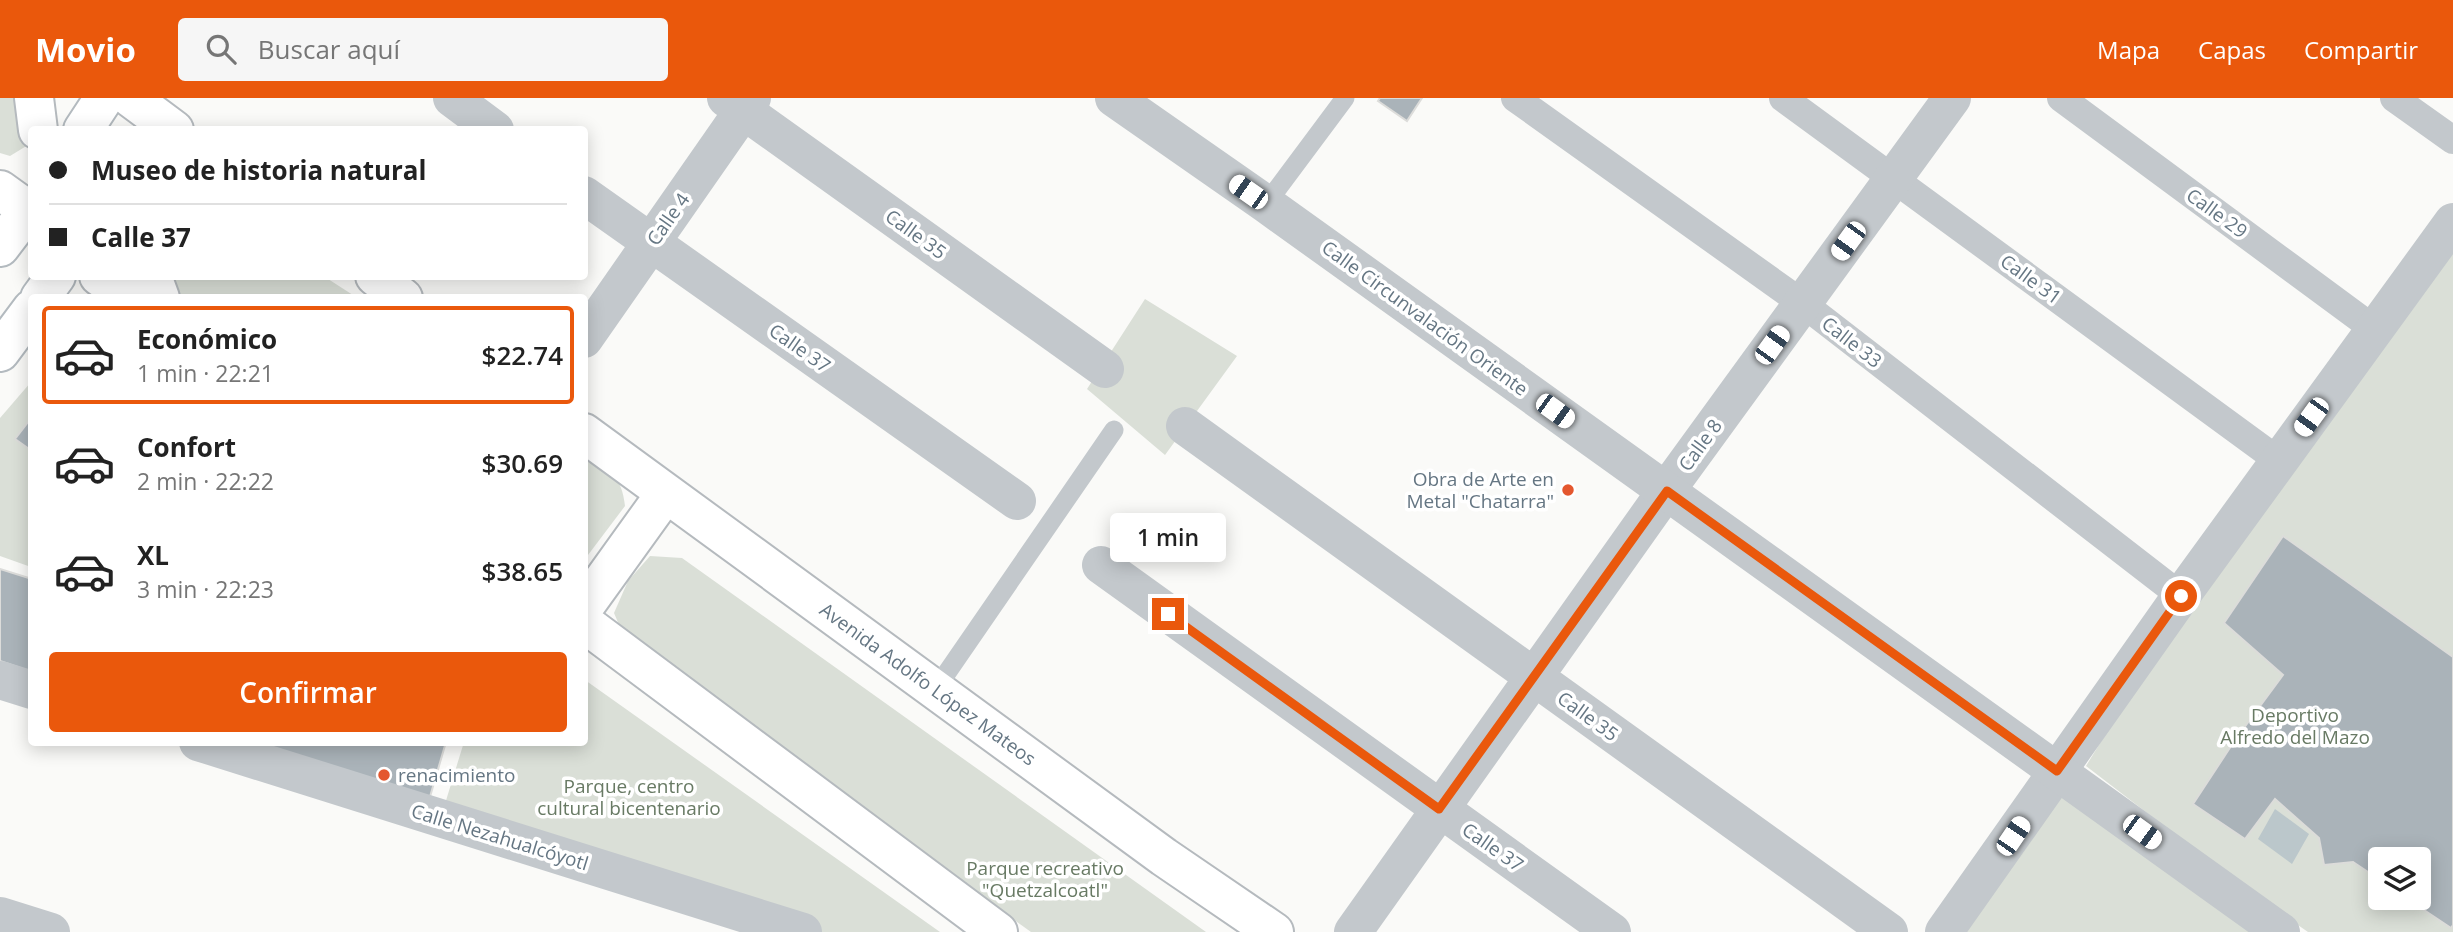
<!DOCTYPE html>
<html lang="es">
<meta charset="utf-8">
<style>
:root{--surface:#fff;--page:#f6f6f6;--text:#222;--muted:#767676;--line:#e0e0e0;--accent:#ea580c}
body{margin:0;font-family:"Open Sans",sans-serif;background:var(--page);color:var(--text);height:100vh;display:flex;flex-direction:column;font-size:26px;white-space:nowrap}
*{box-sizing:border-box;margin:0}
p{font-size:23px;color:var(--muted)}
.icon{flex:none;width:38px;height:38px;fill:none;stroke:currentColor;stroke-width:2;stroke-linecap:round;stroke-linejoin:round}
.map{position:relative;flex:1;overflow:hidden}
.side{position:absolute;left:28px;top:196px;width:560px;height:452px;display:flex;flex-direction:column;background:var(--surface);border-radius:7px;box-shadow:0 4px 18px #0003}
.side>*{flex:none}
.hud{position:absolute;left:28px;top:28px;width:560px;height:154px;border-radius:7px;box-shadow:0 4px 18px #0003;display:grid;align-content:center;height:154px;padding:0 21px;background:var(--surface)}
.controls{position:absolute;left:2368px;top:749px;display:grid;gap:14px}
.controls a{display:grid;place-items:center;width:63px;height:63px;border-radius:7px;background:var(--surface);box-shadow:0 4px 18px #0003;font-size:35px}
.end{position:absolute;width:32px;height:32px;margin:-16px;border:9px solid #ea580c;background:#fff;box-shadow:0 0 0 4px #fff}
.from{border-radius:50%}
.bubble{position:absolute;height:49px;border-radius:7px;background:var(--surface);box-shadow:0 4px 18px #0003;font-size:23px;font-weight:600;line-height:49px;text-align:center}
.car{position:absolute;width:21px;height:42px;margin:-21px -10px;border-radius:9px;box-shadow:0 0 5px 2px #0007;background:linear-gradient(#fff 24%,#345 0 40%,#fff 0 76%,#345 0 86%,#fff 0)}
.hud b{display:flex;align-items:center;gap:24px;height:66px;font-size:26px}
.hud b+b{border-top:2px solid var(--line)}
.hud i{width:18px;height:18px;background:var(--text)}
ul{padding:12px 0 0;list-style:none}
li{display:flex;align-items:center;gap:21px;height:98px;margin:0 14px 10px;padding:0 7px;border:4px solid transparent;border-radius:7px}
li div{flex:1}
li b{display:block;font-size:26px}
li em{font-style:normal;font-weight:600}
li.selected{border-color:var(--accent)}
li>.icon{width:63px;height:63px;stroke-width:1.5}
.primary-button{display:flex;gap:14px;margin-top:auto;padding:14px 21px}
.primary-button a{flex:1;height:80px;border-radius:7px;background:var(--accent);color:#fff;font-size:28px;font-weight:600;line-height:80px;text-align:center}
header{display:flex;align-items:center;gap:42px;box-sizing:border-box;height:98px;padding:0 35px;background:var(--accent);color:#fff}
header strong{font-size:33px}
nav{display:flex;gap:38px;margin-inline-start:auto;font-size:24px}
.search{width:490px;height:63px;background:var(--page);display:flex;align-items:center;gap:18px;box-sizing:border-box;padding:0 24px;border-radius:7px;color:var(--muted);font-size:26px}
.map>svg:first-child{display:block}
</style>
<header>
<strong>Movio</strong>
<div class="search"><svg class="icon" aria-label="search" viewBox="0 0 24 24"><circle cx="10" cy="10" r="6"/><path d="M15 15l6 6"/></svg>Buscar aquí</div>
<nav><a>Mapa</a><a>Capas</a><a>Compartir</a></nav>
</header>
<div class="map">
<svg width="2453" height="834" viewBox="0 0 2453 834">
<rect width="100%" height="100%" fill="#fafaf8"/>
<path fill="#dadfd7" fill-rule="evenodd" d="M0,0H25L28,47L10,58L0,55Z
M2453,136V834H2308L2250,794L2086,668L2198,486ZM2380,761H2418V800H2380Z
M160,179H325L356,199H165Z
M1145,201L1237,258L1165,357L1087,291Z
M31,284V469L0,458V320Z
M585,355C608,371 622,377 625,408L585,461Z
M650,458L682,460L1206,834H1031L625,541L614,515L628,483Z
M585,582L940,834H798L444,709L464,644H584Z
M2047,673L2265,834H1934Z"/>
<path fill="#bbc7cb" d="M2275,711L2309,736L2292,766L2258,741Z"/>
<path fill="#aab3b9" stroke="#dcdcda" stroke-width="2" d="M1380,0H1422L1407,23L1378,3Z
M32,319V353L15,341Z
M2283,438L2453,559V827L2451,830L2406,800H2418V761H2380V782L2353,764L2324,767L2319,740L2275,701L2245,741L2193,706L2235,642L2283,577L2224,525Z
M0,471L32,481V574L0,563Z
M236,644H446L427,709Z"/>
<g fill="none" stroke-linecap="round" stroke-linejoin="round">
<g stroke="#b3babf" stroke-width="42">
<path id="secondary" d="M83,32L104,0
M0,149L32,107
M40,200L56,178
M0,254L32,211"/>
</g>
<g stroke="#b5babe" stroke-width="42">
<path id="primary" d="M34,0L38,32
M131,0L174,32
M0,92L32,115
M99,178L129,200
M152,178L160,200
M375,178L403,200
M584,335L1164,759L1274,834
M584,509L666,395
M584,525L998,834"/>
</g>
<path stroke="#c3c8cc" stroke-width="19" d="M1266,106L1345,0
M935,592L1114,332"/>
<path stroke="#c3c8cc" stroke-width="28" d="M1515,0L1802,205L2181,498
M1783,0L2279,363
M2061,0L2374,231
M2394,0L2453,42"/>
<path stroke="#c3c8cc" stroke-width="38" d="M452,0L495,32
M726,0L1105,271
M584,97L1017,403
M584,241L752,0
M1185,328L1889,834
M1101,467L1612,834
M0,582L32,592
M198,644L803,834
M0,818L51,834
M1353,834L1666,393L1952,0
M1944,834L2181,498L2453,124"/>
<path stroke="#c3c8cc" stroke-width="38" d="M1114,0L1266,106L2281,834"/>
<use href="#secondary" stroke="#fff" stroke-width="38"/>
<use href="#primary" stroke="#fff" stroke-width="38"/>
</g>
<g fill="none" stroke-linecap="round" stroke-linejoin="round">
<path stroke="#ea580c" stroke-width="9" d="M1168,516L1439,711L1667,393L2057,673L2181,498"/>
</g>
<g fill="#e4572e" stroke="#fff" stroke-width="2.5">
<circle cx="1568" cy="392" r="7"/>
<circle cx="384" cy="677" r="7"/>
</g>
<g text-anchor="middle" stroke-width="7" stroke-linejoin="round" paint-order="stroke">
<g font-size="19" fill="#657683" stroke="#fff">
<text transform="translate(2217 115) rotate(36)" y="7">Calle 29</text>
<text transform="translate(668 121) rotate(-55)" y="7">Calle 4</text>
<text transform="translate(916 136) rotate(36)" y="7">Calle 35</text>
<text transform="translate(2031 181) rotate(36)" y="7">Calle 31</text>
<text transform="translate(1425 220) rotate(36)" y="7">Calle Circunvalación Oriente</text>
<text transform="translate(1852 244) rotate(38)" y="7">Calle 33</text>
<text transform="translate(800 250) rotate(35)" y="7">Calle 37</text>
<text transform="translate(1700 347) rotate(-54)" y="7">Calle 8</text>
<text transform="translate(928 586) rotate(36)" y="7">Avenida Adolfo López Mateos</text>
<text transform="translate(1588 618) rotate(36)" y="7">Calle 35</text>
<text transform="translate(500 739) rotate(17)" y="7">Calle Nezahualcóyotl</text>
<text transform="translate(1493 749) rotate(35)" y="7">Calle 37</text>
</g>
<g font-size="19" fill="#657683" stroke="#fff" text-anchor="end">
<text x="1554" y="388">Obra de Arte en<tspan x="1554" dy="22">Metal "Chatarra"</tspan></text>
<text x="398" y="684" text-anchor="start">renacimiento</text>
</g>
<g font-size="19" fill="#687a64" stroke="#fff">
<text x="2295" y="624">Deportivo<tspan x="2295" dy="22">Alfredo del Mazo</tspan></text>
<text x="629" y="695">Parque, centro<tspan x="629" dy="22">cultural bicentenario</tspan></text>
<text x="1045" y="777">Parque recreativo<tspan x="1045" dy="22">"Quetzalcoatl"</tspan></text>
</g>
</g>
</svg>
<div class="controls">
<a><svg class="icon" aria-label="layers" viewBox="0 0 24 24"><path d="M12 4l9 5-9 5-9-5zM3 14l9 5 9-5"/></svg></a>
</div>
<i class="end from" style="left:2181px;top:498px"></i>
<i class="end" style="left:1168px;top:516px"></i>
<div class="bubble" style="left:1110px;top:415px;width:116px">1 min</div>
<i class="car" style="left:1248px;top:94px;rotate:305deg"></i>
<i class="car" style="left:1848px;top:143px;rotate:216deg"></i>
<i class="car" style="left:1772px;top:247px;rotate:36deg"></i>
<i class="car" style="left:1555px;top:313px;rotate:126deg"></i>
<i class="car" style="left:2311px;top:319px;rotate:216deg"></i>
<i class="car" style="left:2142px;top:734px;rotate:126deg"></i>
<i class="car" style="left:2013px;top:738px;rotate:34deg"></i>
<div class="hud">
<b><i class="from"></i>Museo de historia natural</b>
<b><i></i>Calle 37</b>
</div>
<section class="side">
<ul>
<li class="selected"><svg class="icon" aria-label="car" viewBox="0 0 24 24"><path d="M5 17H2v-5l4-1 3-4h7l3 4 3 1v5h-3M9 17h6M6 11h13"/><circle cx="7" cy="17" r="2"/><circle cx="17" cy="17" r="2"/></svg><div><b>Económico</b><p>1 min · 22:21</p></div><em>$22.74</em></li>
<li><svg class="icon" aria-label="car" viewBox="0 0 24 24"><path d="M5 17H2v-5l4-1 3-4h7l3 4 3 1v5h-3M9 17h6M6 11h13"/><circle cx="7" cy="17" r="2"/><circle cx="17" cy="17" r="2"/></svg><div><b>Confort</b><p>2 min · 22:22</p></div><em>$30.69</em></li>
<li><svg class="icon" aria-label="car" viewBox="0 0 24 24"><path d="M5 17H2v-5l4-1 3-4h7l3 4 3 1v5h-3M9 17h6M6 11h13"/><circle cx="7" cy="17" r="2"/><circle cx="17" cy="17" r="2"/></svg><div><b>XL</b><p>3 min · 22:23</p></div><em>$38.65</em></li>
</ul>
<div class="primary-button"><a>Confirmar</a></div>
</section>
</div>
